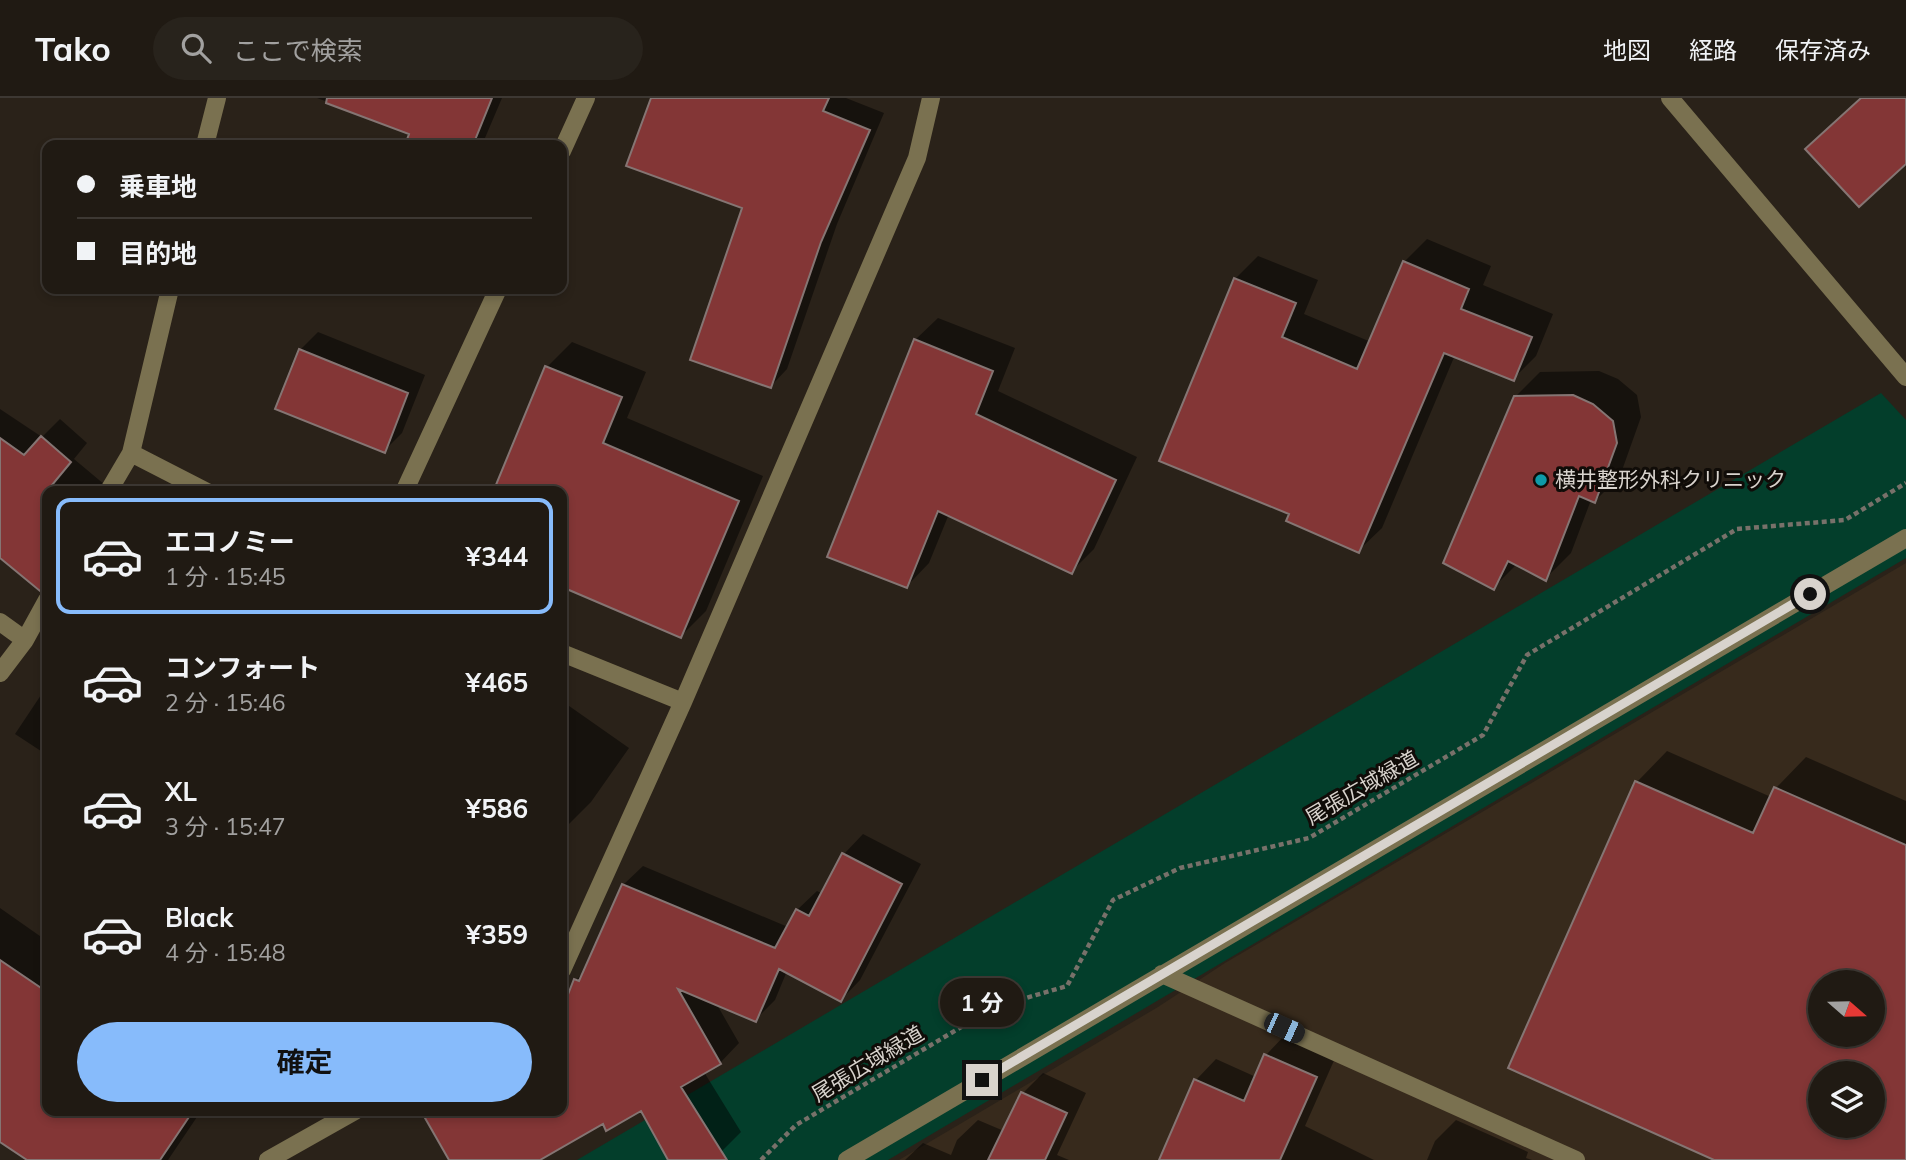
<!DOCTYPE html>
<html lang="ja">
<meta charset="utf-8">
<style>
:root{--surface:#201a13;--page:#28231c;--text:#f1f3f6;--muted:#a2a1a0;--line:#3d3833;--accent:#87bbfb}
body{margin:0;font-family:Mulish,"Noto Sans JP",sans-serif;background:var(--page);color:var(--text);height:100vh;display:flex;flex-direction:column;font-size:26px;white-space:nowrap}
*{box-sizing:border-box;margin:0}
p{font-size:23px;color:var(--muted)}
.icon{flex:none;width:38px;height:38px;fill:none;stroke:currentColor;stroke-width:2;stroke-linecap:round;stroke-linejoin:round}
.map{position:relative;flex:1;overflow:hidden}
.sheet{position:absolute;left:42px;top:388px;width:525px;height:630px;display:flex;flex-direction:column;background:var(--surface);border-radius:14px;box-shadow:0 4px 10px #0003,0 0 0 2px var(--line)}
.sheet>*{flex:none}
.guide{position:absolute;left:42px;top:42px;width:525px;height:154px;border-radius:14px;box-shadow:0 4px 10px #0003,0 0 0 2px var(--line);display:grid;align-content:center;height:154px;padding:0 35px;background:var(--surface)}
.needle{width:46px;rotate:110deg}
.tools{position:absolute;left:1808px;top:872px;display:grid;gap:14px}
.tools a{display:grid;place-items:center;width:77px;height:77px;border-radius:50%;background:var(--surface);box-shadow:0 4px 10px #0003,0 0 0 2px var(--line);font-size:35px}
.end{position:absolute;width:32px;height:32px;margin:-16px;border:9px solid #d8d3cd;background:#111;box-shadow:0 0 0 4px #111}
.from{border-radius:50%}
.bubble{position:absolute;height:49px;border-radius:24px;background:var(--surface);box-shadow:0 4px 10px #0003,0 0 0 2px var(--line);font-size:23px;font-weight:700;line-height:49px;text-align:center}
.car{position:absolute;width:21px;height:42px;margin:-21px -10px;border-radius:9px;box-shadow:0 0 5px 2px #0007;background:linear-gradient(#222 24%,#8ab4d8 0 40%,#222 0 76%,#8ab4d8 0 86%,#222 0)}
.guide b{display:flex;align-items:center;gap:24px;height:66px;font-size:26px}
.guide b+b{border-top:2px solid var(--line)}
.guide i{width:18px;height:18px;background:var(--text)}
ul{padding:12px 0 0;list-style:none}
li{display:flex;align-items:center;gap:21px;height:116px;margin:0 14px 10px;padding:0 21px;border:4px solid transparent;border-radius:14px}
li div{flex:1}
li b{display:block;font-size:26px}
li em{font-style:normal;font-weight:700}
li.on{border-color:var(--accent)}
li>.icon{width:63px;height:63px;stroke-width:1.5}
.action{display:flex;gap:14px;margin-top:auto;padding:14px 35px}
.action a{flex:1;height:80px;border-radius:42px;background:var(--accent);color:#111;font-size:28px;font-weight:700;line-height:80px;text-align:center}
header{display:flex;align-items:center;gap:42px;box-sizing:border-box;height:98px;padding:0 35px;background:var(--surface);border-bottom:2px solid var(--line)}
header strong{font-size:33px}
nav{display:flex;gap:38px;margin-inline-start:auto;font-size:24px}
.search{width:490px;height:63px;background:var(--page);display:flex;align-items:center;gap:18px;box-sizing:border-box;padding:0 24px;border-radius:38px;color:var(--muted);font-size:26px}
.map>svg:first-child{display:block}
</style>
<header>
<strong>Tako</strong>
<div class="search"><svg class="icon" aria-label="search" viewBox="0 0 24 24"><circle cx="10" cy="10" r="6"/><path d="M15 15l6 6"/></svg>ここで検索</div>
<nav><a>地図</a><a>経路</a><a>保存済み</a></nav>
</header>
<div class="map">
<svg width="1906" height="1062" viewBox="0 0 1906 1062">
<rect width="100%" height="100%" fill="#2a2219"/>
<path fill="#372a1c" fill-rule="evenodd" d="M1906,465V1062H899L1158,909L1225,865ZM1820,884H1872V936H1820ZM1820,975H1872V1027H1820Z"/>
<path fill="#033e2b" d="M1881,295L1906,322V460L888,1062H577Z"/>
<path fill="#0007" fill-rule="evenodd" d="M317,0H502L482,47H406L412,35Z
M653,0H846L884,15L837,126L787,271L771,288L744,109Z
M1427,141L1491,168L1483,187L1553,216L1536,258L1513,281L1455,257L1382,430L1359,452L1291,415L1235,181L1258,158L1318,182L1304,216L1371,244L1404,164Z
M938,220L1015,250L998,293L1137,359L1094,451L1071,474L949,416L929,465L907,488L915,242Z
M318,234L425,277L402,335L384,353L300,252Z
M572,244L646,274L627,320L763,378L706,513L681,538L582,457L562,449V394L547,269Z
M1599,273L1618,281L1637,297L1641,319L1620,378L1595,403L1591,402L1571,455L1546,480L1517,466L1493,490L1515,299L1540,274Z
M0,311L42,339L60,321L87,345L74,361L111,392L47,394V467L31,484L0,457Z
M47,588V657L15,636Z
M562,603L629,650L591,704L567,728L562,724Z
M1667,653L1771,699L1776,690L1806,659L1906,703V1062H1718L1510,970L1637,684ZM1820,884H1872V936H1820ZM1820,975H1872V1027H1820Z
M863,736L921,766L860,882L841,902L787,873L775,902L755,922L716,905L739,945L720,965L704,974L741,1034L721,1054L708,1062H670L642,1010L603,1024L536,1062H451L562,1013V916L576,882L586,872L623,787L643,768L788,829L797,812L817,793L823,796L844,756Z
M0,810L47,843V1013H201L168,1062H30L0,1041Z
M1286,936L1336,958L1305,1028L1374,1062H1161L1196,982L1216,961L1256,979L1266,957Z
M1043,975L1086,995L1057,1057L1069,1062H905L923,1045L951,1057L957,1042L978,1022L1004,1033L1023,995Z
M1456,1022L1528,1054L1526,1060L1532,1062H1427L1435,1043Z"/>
<path fill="#833636" stroke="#857573" stroke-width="2" fill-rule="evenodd" d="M327,0H492L473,47H405L409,36L326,5Z
M651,0H829L823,13L870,32L821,144L771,290L690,262L742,110L626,68Z
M1861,0H1906V66L1859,109L1805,51Z
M1403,163L1469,191L1461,211L1532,239L1514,283L1444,255L1359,455L1286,423L1289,416L1159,363L1234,180L1296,205L1282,239L1357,271Z
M914,241L993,273L976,316L1116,382L1072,476L938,413L907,490L827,459Z
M299,251L408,295L385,355L275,311Z
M545,268L622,299L603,345L739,403L681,540L562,489V394H493Z
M1573,297L1593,306L1613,323L1617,345L1595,405L1579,398L1546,483L1508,463L1494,492L1443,465L1514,298Z
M41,338L71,364L47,393V491L40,493L0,460V340L24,357Z
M1635,683L1753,735L1774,689L1906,747V1062H1714L1508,970ZM1820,884H1872V936H1820ZM1820,975H1872V1027H1820Z
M842,755L902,786L841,904L779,871L756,924L678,891L721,966L681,989L727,1062H668L641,1013L606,1033L603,1026L540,1062H449L421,1013H562V912L574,881L579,883L622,786L775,850L796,811L809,818Z
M0,862L47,894V1013H193L160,1062H27L0,1044Z
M1264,956L1317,979L1280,1062H1159L1194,981L1244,1003Z
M1021,994L1067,1015L1045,1062H988Z"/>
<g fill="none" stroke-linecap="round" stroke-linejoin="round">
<path stroke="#78716a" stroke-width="4.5" stroke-dasharray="5 3.5" stroke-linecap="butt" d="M761,1062L796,1027L995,909L1067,888L1113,802L1180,770L1309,740L1483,637L1527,557L1737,431L1845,422L1906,385"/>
<path stroke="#7a7150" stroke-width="18" d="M1670,0L1906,279
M205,47L217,0
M562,53L586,0
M131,355L207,394
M108,394L131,355L170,191
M404,394L498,191
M0,524L25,542
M562,555L683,604
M0,575L25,542L47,502
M562,872L683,604L917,60L931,0
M1162,876L1576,1062
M268,1062L355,1013
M847,1062L1906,440"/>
</g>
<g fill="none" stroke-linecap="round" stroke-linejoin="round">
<path stroke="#d8d3cd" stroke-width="9" d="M982,982L1810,496"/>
</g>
<circle fill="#0f9aa8" stroke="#100c08" stroke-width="2.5" cx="1541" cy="382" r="7"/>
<g text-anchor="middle" stroke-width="6" stroke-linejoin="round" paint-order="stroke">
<g font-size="21" fill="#d8d3cd" stroke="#100c08" text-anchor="start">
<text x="1555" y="389">横井整形外科クリニック</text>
</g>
<g font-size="21" fill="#d8d3cd" stroke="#100c08">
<text transform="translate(1362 690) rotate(-30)" y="7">尾張広域緑道</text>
<text transform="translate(868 966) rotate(-31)" y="7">尾張広域緑道</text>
</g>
</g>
</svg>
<div class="tools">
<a><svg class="needle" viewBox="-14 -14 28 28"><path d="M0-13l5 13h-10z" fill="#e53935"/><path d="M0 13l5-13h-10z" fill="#a2a1a0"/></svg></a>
<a><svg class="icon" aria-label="layers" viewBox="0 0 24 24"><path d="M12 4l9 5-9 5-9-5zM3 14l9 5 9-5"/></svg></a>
</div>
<i class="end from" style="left:1810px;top:496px"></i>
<i class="end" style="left:982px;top:982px"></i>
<div class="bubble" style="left:940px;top:880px;width:84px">1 分</div>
<i class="car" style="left:1284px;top:930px;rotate:114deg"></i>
<div class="guide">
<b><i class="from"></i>乗車地</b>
<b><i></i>目的地</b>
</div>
<section class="sheet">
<ul>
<li class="on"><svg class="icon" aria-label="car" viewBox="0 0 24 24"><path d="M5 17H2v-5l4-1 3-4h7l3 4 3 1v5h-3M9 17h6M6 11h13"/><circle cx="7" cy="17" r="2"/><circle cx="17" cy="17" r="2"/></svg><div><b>エコノミー</b><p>1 分 · 15:45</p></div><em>¥344</em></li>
<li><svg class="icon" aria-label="car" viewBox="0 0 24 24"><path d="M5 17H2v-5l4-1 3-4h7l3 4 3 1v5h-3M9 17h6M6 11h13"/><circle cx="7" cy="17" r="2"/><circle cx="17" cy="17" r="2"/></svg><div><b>コンフォート</b><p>2 分 · 15:46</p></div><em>¥465</em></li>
<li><svg class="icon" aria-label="car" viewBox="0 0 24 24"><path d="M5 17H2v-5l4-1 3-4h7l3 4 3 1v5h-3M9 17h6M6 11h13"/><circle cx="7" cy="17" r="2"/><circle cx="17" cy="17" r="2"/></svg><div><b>XL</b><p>3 分 · 15:47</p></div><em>¥586</em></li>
<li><svg class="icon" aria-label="car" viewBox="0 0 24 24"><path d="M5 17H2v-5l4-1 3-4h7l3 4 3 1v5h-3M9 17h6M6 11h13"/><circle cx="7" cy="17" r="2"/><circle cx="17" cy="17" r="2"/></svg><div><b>Black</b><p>4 分 · 15:48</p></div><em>¥359</em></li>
</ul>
<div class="action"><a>確定</a></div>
</section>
</div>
